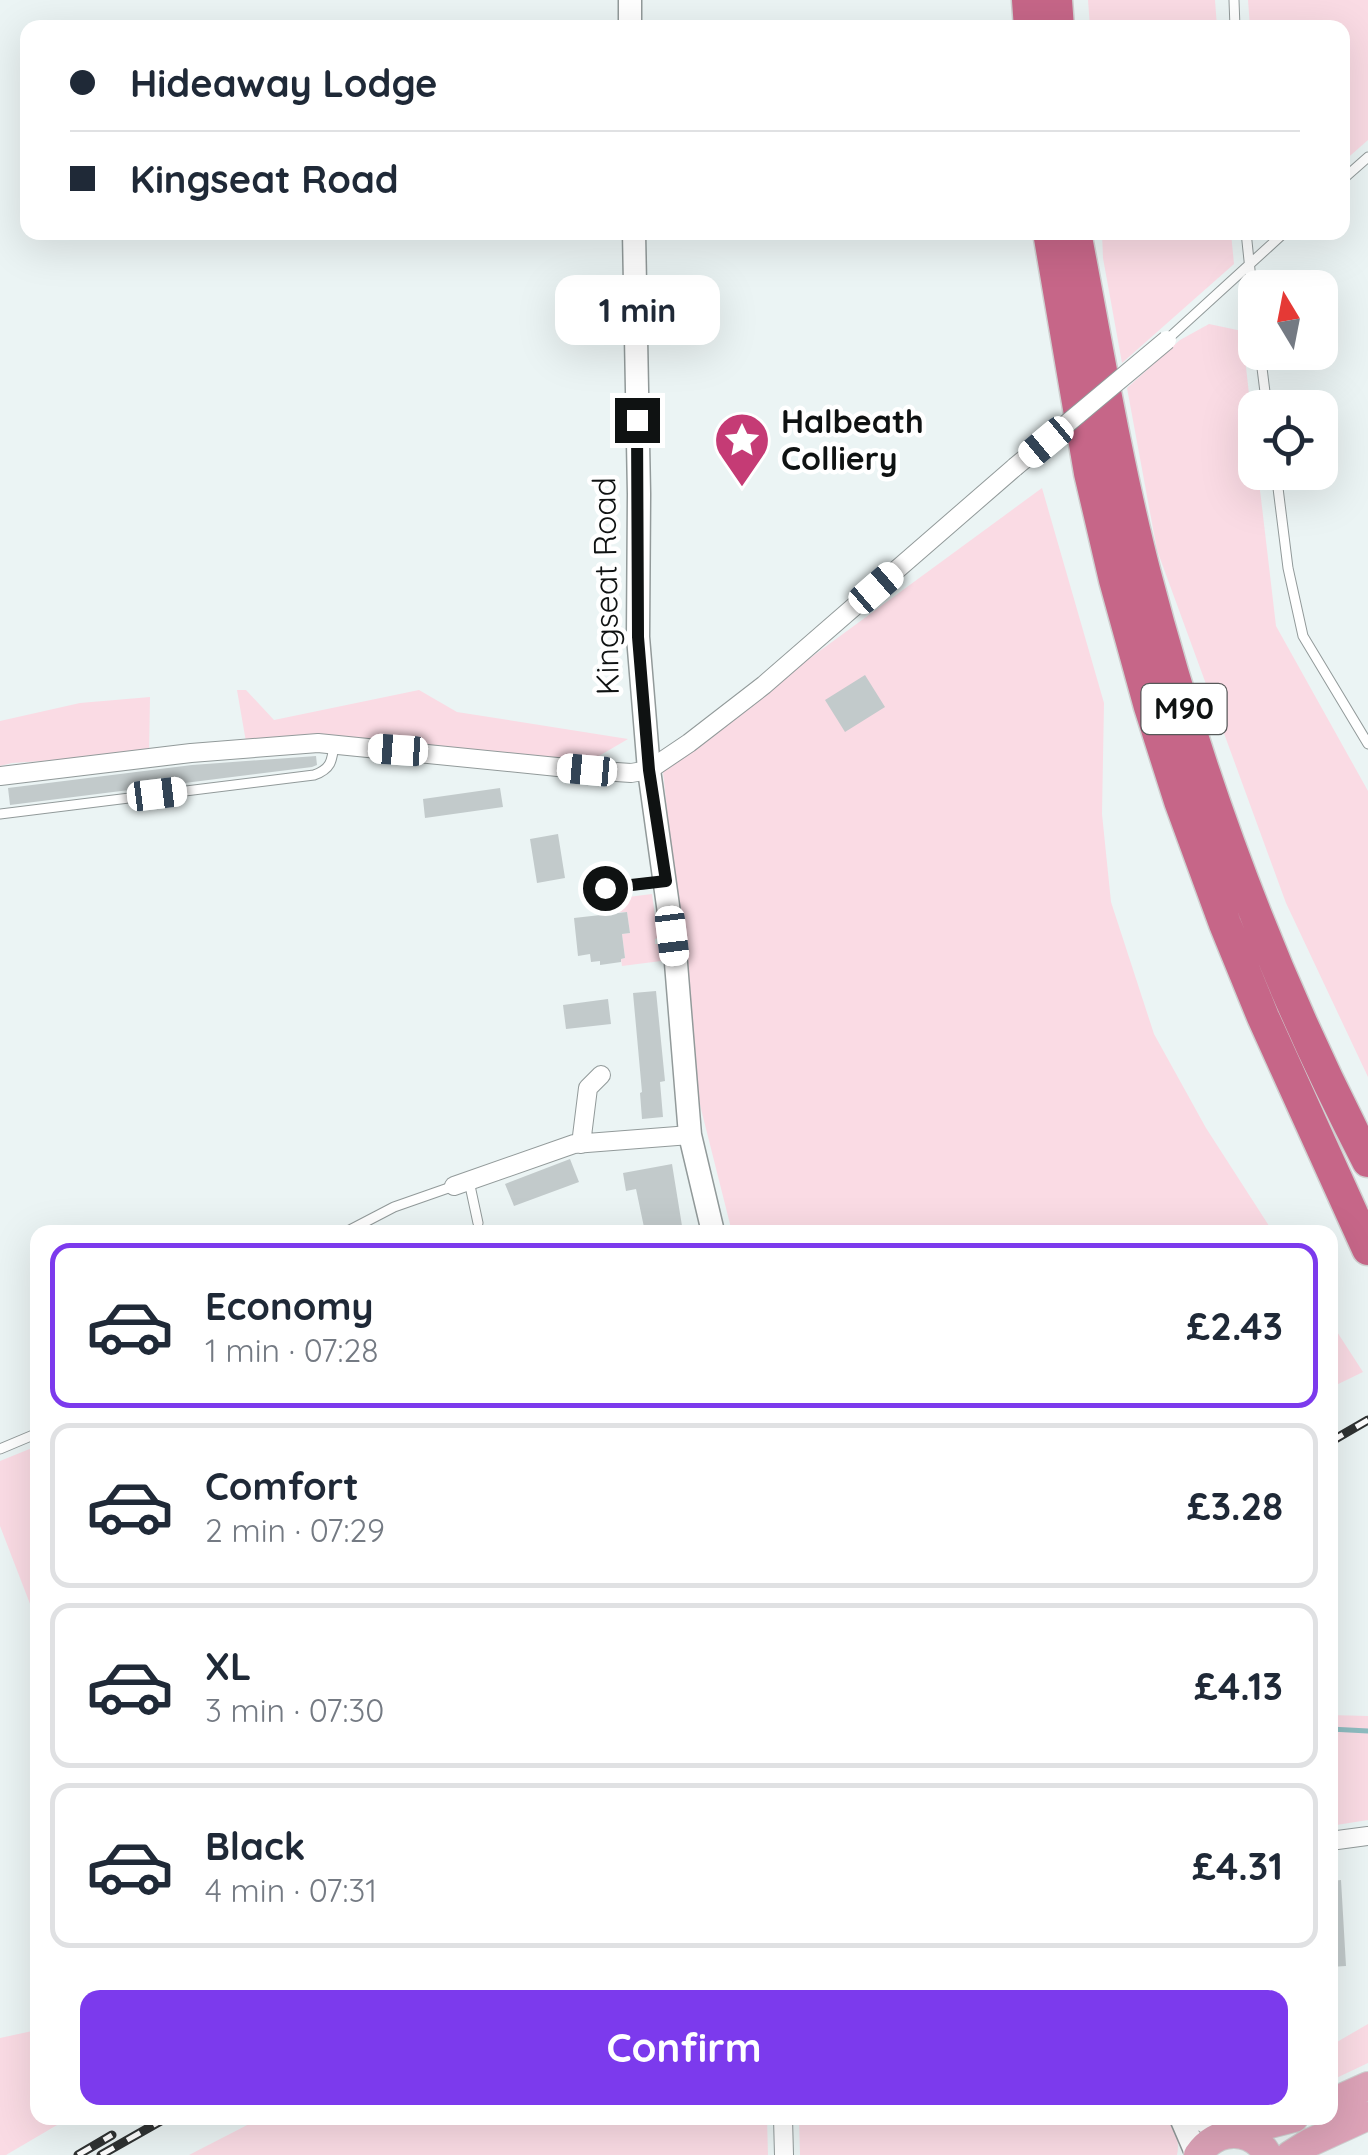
<!DOCTYPE html>
<meta charset="utf-8">
<style>
:root{--surface:#fff;--page:#f6f6f7;--text:#1f2937;--muted:#747a83;--line:#e0e1e3;--accent:#7c3aed}
body{margin:0;font-family:Quicksand,sans-serif;background:var(--page);color:var(--text);height:100vh;display:flex;flex-direction:column;font-size:38px;white-space:nowrap}
*{box-sizing:border-box;margin:0}
p{font-size:32px;color:var(--muted)}
.icon{flex:none;width:55px;height:55px;fill:none;stroke:currentColor;stroke-width:2;stroke-linecap:round;stroke-linejoin:round}
.map{position:relative;flex:1;overflow:hidden}
.side{position:absolute;left:30px;top:1225px;width:1308px;height:900px;display:flex;flex-direction:column;background:var(--surface);border-radius:20px;box-shadow:0 10px 40px #0002}
.side>*{flex:none}
.top-card{position:absolute;left:20px;top:20px;width:1330px;height:220px;border-radius:20px;box-shadow:0 10px 40px #0002;display:grid;align-content:center;height:220px;padding:0 50px;background:var(--surface)}
.needle{width:65px;rotate:350deg}
.fabs{position:absolute;left:1238px;top:270px;display:grid;gap:20px}
.fabs a{display:grid;place-items:center;width:100px;height:100px;border-radius:20px;background:var(--surface);box-shadow:0 10px 40px #0002;font-size:50px}
.end{position:absolute;width:45px;height:45px;margin:-22px;border:12px solid #0f1212;background:#fff;box-shadow:0 0 0 5px #fff}
.from{border-radius:50%}
.bubble{position:absolute;height:70px;border-radius:20px;background:var(--surface);box-shadow:0 10px 40px #0002;font-size:32px;font-weight:800;line-height:70px;text-align:center}
.car{position:absolute;width:30px;height:60px;margin:-30px -15px;border-radius:12px;box-shadow:0 0 8px 2px #0007;background:linear-gradient(#fff 24%,#345 0 40%,#fff 0 76%,#345 0 86%,#fff 0)}
.top-card b{display:flex;align-items:center;gap:35px;height:95px;font-size:38px}
.top-card b+b{border-top:2px solid var(--line)}
.top-card i{width:25px;height:25px;background:var(--text)}
ul{padding:18px 0 0;list-style:none}
li{display:flex;align-items:center;gap:30px;height:165px;margin:0 20px 15px;padding:0 30px;border:5px solid var(--line);border-radius:20px}
li div{flex:1}
li b{display:block;font-size:38px}
li em{font-style:normal;font-weight:800}
li.current{border-color:var(--accent)}
li>.icon{width:90px;height:90px;stroke-width:1.5}
.action{display:flex;gap:20px;margin-top:auto;padding:20px 50px}
.action a{flex:1;height:115px;border-radius:20px;background:var(--accent);color:#fff;font-size:40px;font-weight:800;line-height:115px;text-align:center}
.map>svg:first-child{display:block}
</style>
<div class="map">
<svg width="1368" height="2155" viewBox="0 0 1368 2155">
<rect width="100%" height="100%" fill="#ebf4f4"/>
<path fill="#fadbe4" d="M1088,0H1215L1217,27H1090Z
M1248,0H1368V140L1343,162L1342,28L1250,27Z
M1102,233H1231L1234,264L1122,363L1103,258Z
M1209,324L1242,331L1255,448V472L1258,473L1276,626L1368,791V1077L1286,903L1157,550L1127,388L1180,340Z
M1042,488L1104,703L1102,814L1111,902L1154,1034L1206,1128L1273,1232H732L697,1093L663,772L757,697Z
M237,690H246L274,720L419,690L457,712L628,739L587,763L246,742Z
M150,697L149,754L12,763L0,766V721L80,703Z
M652,894L658,938L655,939V944H659L661,961L622,966L621,959L625,958L622,934L630,933L627,912C614,912 604,915 597,901Z
M1330,1321L1363,1372L1330,1388Z
M37,1446V1622L0,1526V1461Z
M1330,1715L1368,1716V1820L1330,1826Z
M1368,2024V2063L1330,2081V2046Z
M37,2030L38,2118H69L6,2155H0V2038Z
M261,2118H767L768,2155H189Z
M799,2118H1171C1175,2131 1180,2141 1177,2155H800Z"/>
<g fill="none" stroke-linecap="round" stroke-linejoin="round">
<path stroke="#8ebcc0" stroke-width="5" d="M1330,1729L1368,1731"/>
</g>
<path fill="#c2cacb" d="M865,675L885,707L845,732L825,700Z
M316,756L317,765L312,767L10,805L8,788L192,765Z
M500,788L503,807L425,818L423,799Z
M558,834L565,878L537,883L530,839Z
M627,912L630,933L622,934L625,958L621,959V962L600,965V961L591,962L590,954L578,956L574,918Z
M656,991L665,1081L660,1082L663,1117L642,1119L640,1093L642,1092L633,993Z
M608,999L611,1024L566,1029L563,1005Z
M570,1159L579,1182L514,1206L505,1184Z
M672,1164L683,1232H645L636,1189L626,1191L623,1173Z
M1341,1880L1346,1966L1330,1967V1881Z"/>
<g fill="none" stroke-linecap="round" stroke-linejoin="round">
<g stroke="#929a9a" stroke-width="11">
<path id="service" d="M1234,0L1235,28
M1342,180L1368,157
M1246,232L1255,317
M1171,336L1285,232
M1260,352L1267,408
M1276,472L1288,568L1303,636L1368,744
M0,814L314,775C331,769 332,761 334,745
M605,889L663,881
M469,1181L478,1223
M346,1232L394,1207L454,1186
M0,1449L38,1433"/>
</g>
<g stroke="#929a9a" stroke-width="20">
<path id="minor" d="M0,776L191,753L318,743L587,770L631,773L649,770L689,743L764,685L1015,467
M581,1144L588,1088L601,1075
M454,1186L574,1144L690,1135
M1330,1841L1368,1836
M783,2118L784,2155"/>
</g>
<g stroke="#929a9a" stroke-width="25">
<path id="tertiary" d="M630,0V28
M634,232L639,494L638,637L649,770L676,963L690,1135L713,1232
M1181,2118L1197,2155
M1199,2118L1228,2134"/>
</g>
<g stroke="#cfd0d0" stroke-width="30">
<path id="primary" d="M1330,2103L1368,2086
M1235,2133L1294,2118
M1198,2155C1216,2128 1251,2126 1268,2155
M1290,2155L1309,2143L1368,2116"/>
</g>
<g stroke="#cfd0d0" stroke-width="35">
<path id="motorway" d="M1028,0L1030,28
M1056,0L1058,28
M1049,232L1090,473L1115,580L1150,707L1180,801L1225,924L1263,1017L1368,1249
M1075,232C1097,347 1116,462 1145,574C1198,777 1271,975 1368,1161"/>
</g>
<use href="#service" stroke="#fff" stroke-width="9"/>
<use href="#minor" stroke="#fff" stroke-width="18"/>
<use href="#tertiary" stroke="#fff" stroke-width="22"/>
<use href="#primary" stroke="#dda3b8" stroke-width="28"/>
<use href="#motorway" stroke="#c66688" stroke-width="32"/>
<g stroke="#2f3232" stroke-width="9">
<path id="rail" d="M1330,1442L1368,1420
M78,2155L112,2135
M101,2155L166,2118"/>
</g>
<use href="#rail" stroke="#fff" stroke-width="5" stroke-dasharray="15" stroke-linecap="butt"/>
<g stroke="#929a9a" stroke-width="20" stroke-linecap="butt">
<path id="minor-bridge" d="M1015,467L1167,340"/>
</g>
<use href="#minor-bridge" stroke="#fff" stroke-width="18"/>
</g>
<g fill="none" stroke-linecap="round" stroke-linejoin="round">
<path stroke="#0f1212" stroke-width="12" d="M605,888L666,881L649,770L638,637L637,420"/>
</g>
<defs>
<g id="sight-pin" transform="scale(2.875)"><path d="M0 17L-7.5 6A9.5 9.5 0 1 1 7.5 6Z" fill="#c53b75" stroke="#fff"/><path d="M0-6L1.8-2.2L6-1.7L2.9 1.2L3.7 5.4L0 3.3L-3.7 5.4L-2.9 1.2L-6-1.7L-1.8-2.2Z" fill="#fff"/></g>
</defs>
<g fill-rule="evenodd">
<use href="#sight-pin" x="742" y="440"/>
</g>
<g text-anchor="middle" stroke-width="9" stroke-linejoin="round" paint-order="stroke">
<rect fill="#fff" stroke="#575959" stroke-width="2.5" x="1141.5" y="684" width="85" height="50" rx="8"/>
<g font-size="30" font-weight="bold" fill="#0f1212">
<text x="1184" y="719">M90</text>
</g>
<g font-size="32" font-weight="bold" fill="#0f1212" stroke="#fff" text-anchor="start">
<text x="781" y="433">Halbeath<tspan x="781" dy="37">Colliery</tspan></text>
</g>
<g font-size="32" fill="#0f1212" stroke="#fff">
<text transform="translate(606 586) rotate(-91)" y="11">Kingseat Road</text>
</g>
</g>
</svg>
<div class="fabs">
<a><svg class="needle" viewBox="-14 -14 28 28"><path d="M0-13l5 13h-10z" fill="#e53935"/><path d="M0 13l5-13h-10z" fill="#747a83"/></svg></a>
<a><svg class="icon" aria-label="locate" viewBox="0 0 24 24"><circle cx="12" cy="12" r="6"/><path d="M12 2v4M12 18v4M2 12h4M18 12h4"/></svg></a>
</div>
<i class="end from" style="left:605px;top:888px"></i>
<i class="end" style="left:637px;top:420px"></i>
<div class="bubble" style="left:555px;top:275px;width:165px">1 min</div>
<i class="car" style="left:1046px;top:442px;rotate:230deg"></i>
<i class="car" style="left:876px;top:588px;rotate:49deg"></i>
<i class="car" style="left:398px;top:750px;rotate:274deg"></i>
<i class="car" style="left:587px;top:770px;rotate:275deg"></i>
<i class="car" style="left:157px;top:794px;rotate:83deg"></i>
<i class="car" style="left:672px;top:936px;rotate:173deg"></i>
<div class="top-card">
<b><i class="from"></i>Hideaway Lodge</b>
<b><i></i>Kingseat Road</b>
</div>
<section class="side">
<ul>
<li class="current"><svg class="icon" aria-label="car" viewBox="0 0 24 24"><path d="M5 17H2v-5l4-1 3-4h7l3 4 3 1v5h-3M9 17h6M6 11h13"/><circle cx="7" cy="17" r="2"/><circle cx="17" cy="17" r="2"/></svg><div><b>Economy</b><p>1 min · 07:28</p></div><em>£2.43</em></li>
<li><svg class="icon" aria-label="car" viewBox="0 0 24 24"><path d="M5 17H2v-5l4-1 3-4h7l3 4 3 1v5h-3M9 17h6M6 11h13"/><circle cx="7" cy="17" r="2"/><circle cx="17" cy="17" r="2"/></svg><div><b>Comfort</b><p>2 min · 07:29</p></div><em>£3.28</em></li>
<li><svg class="icon" aria-label="car" viewBox="0 0 24 24"><path d="M5 17H2v-5l4-1 3-4h7l3 4 3 1v5h-3M9 17h6M6 11h13"/><circle cx="7" cy="17" r="2"/><circle cx="17" cy="17" r="2"/></svg><div><b>XL</b><p>3 min · 07:30</p></div><em>£4.13</em></li>
<li><svg class="icon" aria-label="car" viewBox="0 0 24 24"><path d="M5 17H2v-5l4-1 3-4h7l3 4 3 1v5h-3M9 17h6M6 11h13"/><circle cx="7" cy="17" r="2"/><circle cx="17" cy="17" r="2"/></svg><div><b>Black</b><p>4 min · 07:31</p></div><em>£4.31</em></li>
</ul>
<div class="action"><a>Confirm</a></div>
</section>
</div>
